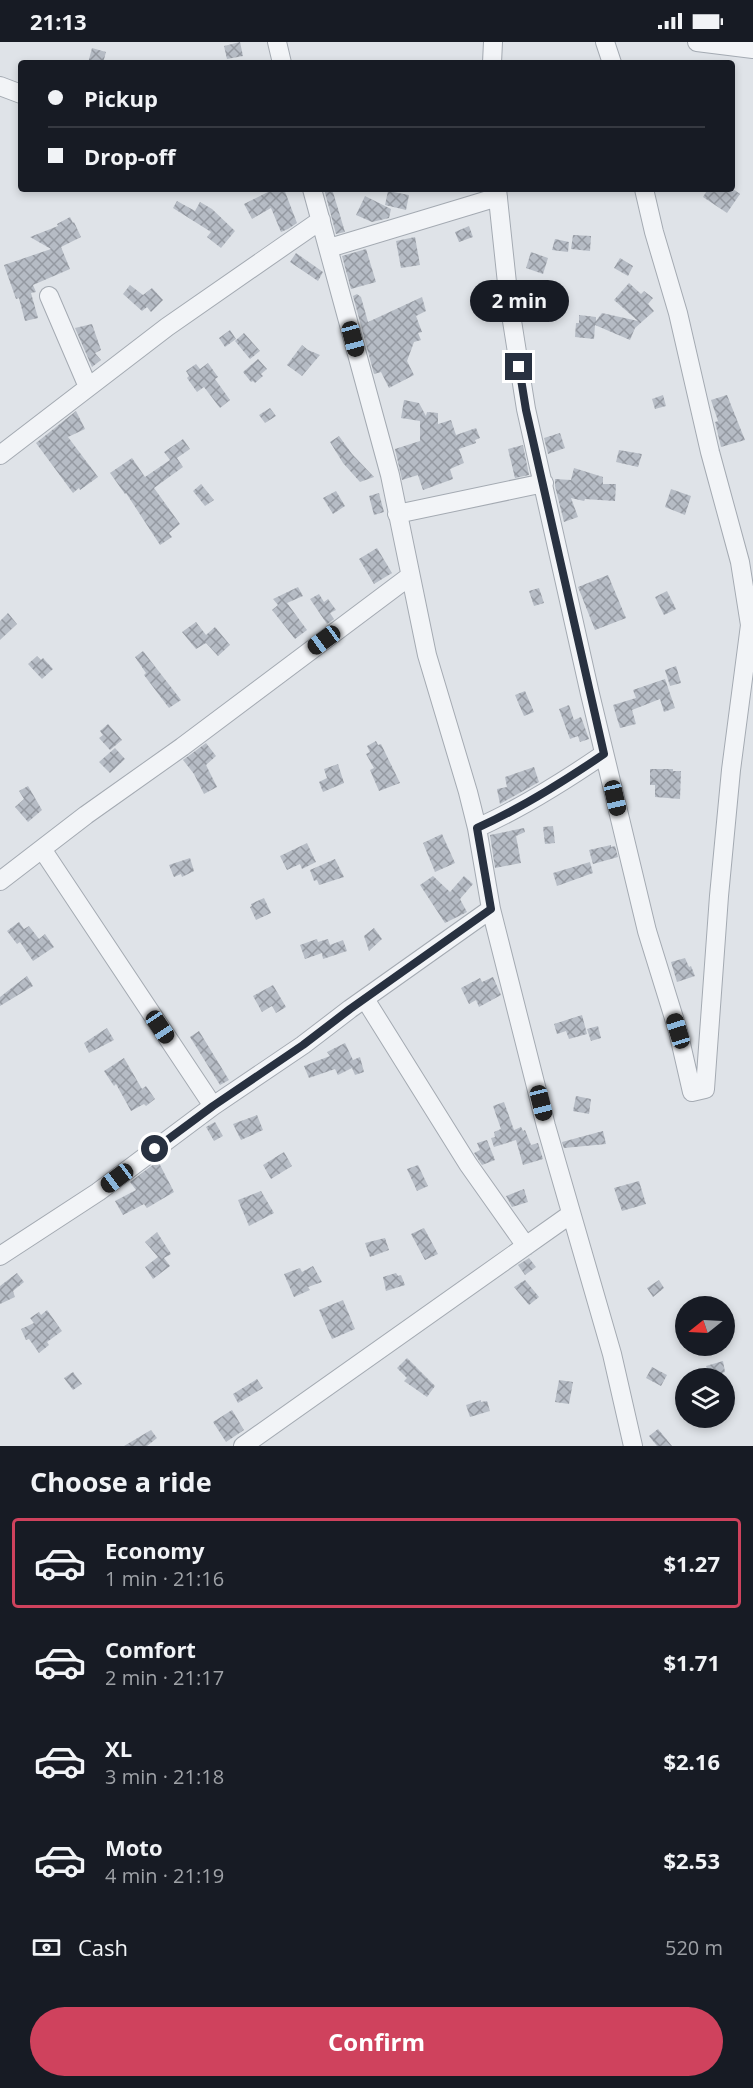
<!DOCTYPE html>
<meta charset="utf-8">
<style>
:root{--surface:#171b24;--page:#20242c;--text:#f1f3f6;--muted:#9ea1a6;--line:#363941;--accent:#cf425d}
body{margin:0;font-family:"Open Sans",sans-serif;background:var(--page);color:var(--text);height:100vh;display:flex;flex-direction:column;font-size:22px;white-space:nowrap}
*{box-sizing:border-box;margin:0}
p{font-size:20px;color:var(--muted)}
.icon{flex:none;width:33px;height:33px;fill:none;stroke:currentColor;stroke-width:2;stroke-linecap:round;stroke-linejoin:round}
.map{position:relative;height:1404px;overflow:hidden}
.details{display:flex;flex-direction:column;background:var(--surface);flex:1}
.details>*{flex:none}
.hud{position:absolute;left:18px;top:18px;width:717px;height:132px;border-radius:6px;box-shadow:0 3px 9px #0003;display:grid;align-content:center;height:132px;padding:0 30px;background:var(--surface)}
.needle{width:39px;rotate:252deg}
.fabs{position:absolute;left:675px;top:1254px;display:grid;gap:12px}
.fabs a{display:grid;place-items:center;width:60px;height:60px;border-radius:50%;background:var(--surface);box-shadow:0 3px 9px #0003;font-size:30px}
.end{position:absolute;width:27px;height:27px;margin:-14px;border:8px solid #283140;background:#fff;box-shadow:0 0 0 3px #fff}
.from{border-radius:50%}
.bubble{position:absolute;height:42px;border-radius:21px;background:var(--surface);box-shadow:0 3px 9px #0003;font-size:20px;font-weight:700;line-height:42px;text-align:center}
.car{position:absolute;width:18px;height:36px;margin:-18px -9px;border-radius:8px;box-shadow:0 0 4px 2px #0007;background:linear-gradient(#222 24%,#8ab4d8 0 40%,#222 0 76%,#8ab4d8 0 86%,#222 0)}
.hud b{display:flex;align-items:center;gap:21px;height:57px;font-size:22px}
.hud b+b{border-top:2px solid var(--line)}
.hud i{width:15px;height:15px;background:var(--text)}
ul{padding:0;list-style:none}
li{display:flex;align-items:center;gap:18px;height:90px;margin:0 12px 9px;padding:0 18px;border:3px solid transparent;border-radius:6px}
li div{flex:1}
li b{display:block;font-size:22px}
li em{font-style:normal;font-weight:700}
li.on{border-color:var(--accent)}
li>.icon{width:54px;height:54px;stroke-width:1.5}
h2{padding:0 30px;font-size:27px;line-height:72px}
.pay{display:flex;align-items:center;gap:15px;height:66px;padding:0 30px;font-size:22px}
.pay p{margin-inline-start:auto}
.button{display:flex;gap:12px;margin-top:auto;padding:12px 30px}
.button a{flex:1;height:69px;border-radius:36px;background:var(--accent);color:#fff;font-size:24px;font-weight:700;line-height:69px;text-align:center}
.status{display:flex;justify-content:space-between;align-items:center;height:42px;padding:0 30px;background:var(--surface);direction:ltr}
.status svg{height:16px;fill:currentColor}
.map>svg:first-child{display:block}
</style>
<div class="status"><b>21:13</b><svg viewBox="0 0 49 12"><path d="M0 12V9h3v3zM5 12V6h3v6zM10 12V3h3v9zM15 12V0h3v12zM26 1h20v11H26zM47 4h2v5h-2z"/></svg></div>
<div class="map">
<svg width="753" height="1404" viewBox="0 0 753 1404">
<defs>
<pattern id="building-cross-hatch" width="8" height="8" patternUnits="userSpaceOnUse" patternTransform="scale(1.5)"><rect width="8" height="8" fill="#b6bcc5"/><path d="M0 0l8 8M0 8l8-8" fill="none" stroke="#9499a1"/></pattern>
</defs>
<rect width="100%" height="100%" fill="#dfe3e8"/>
<path fill="url(#building-cross-hatch)" d="M240,0L243,14L227,17L224,4Z
M92,6L106,10L103,21H88Z
M267,147H284L297,181L288,187L281,190L271,166L252,177L244,162L268,150Z
M324,147H332L345,190L336,192Z
M708,147H733L740,152L727,171L703,155Z
M388,149L409,153L406,168L385,163Z
M365,154L391,167L389,176L372,180L356,173Z
M177,159L195,169L200,160L212,167L235,189L221,206L207,195L211,190L173,166Z
M70,175L73,181L74,180L81,195L61,205L70,227L33,243L36,250L31,251L38,276L25,279L19,256L16,257L4,223L51,207L30,195L58,184L57,182Z
M469,184L473,195L459,200L455,190Z
M573,193L591,194L590,209L571,207Z
M415,195L420,223L401,226L396,199Z
M555,197L569,200L568,210L552,208Z
M366,207L376,240L351,247L342,214Z
M531,210L548,216L543,232L526,226Z
M296,211L323,230L318,239L290,220Z
M620,216L633,224L628,234L614,226Z
M629,241L641,252L644,249L653,256L648,262L654,269L635,286L630,298L595,283L594,297L575,295L576,281H579V273L596,275V279L602,271L638,279L614,258Z
M130,243L143,253L152,246L163,258L151,270L147,265L142,269L123,252Z
M357,252L361,255L368,280L422,255L426,269L416,274L422,290L418,291L421,298L414,300L407,319L414,333L389,346L381,330L374,332L353,254Z
M92,282L101,308L95,311L101,318L92,325L75,286Z
M230,288L236,297L225,305L219,296Z
M244,291L260,309L250,317L235,299Z
M302,303L308,308L320,313L302,334L287,323Z
M258,317L267,327L261,332L263,334L255,341L253,339L251,340L243,330Z
M208,321L218,335L215,337L230,358L220,366L204,345L197,350L187,336L189,334L186,329L196,322L200,327Z
M663,353L666,364L655,367L652,357Z
M727,353L745,398L721,405L715,380L718,379L711,358Z
M404,358L419,361L426,374L427,370L438,371V382L451,378L456,393L476,386L480,396L475,398L476,401L459,407L464,421L450,427L453,437L423,448L418,433L402,438L395,407L420,399V379L401,376Z
M270,366L276,374L265,381L259,373Z
M76,369L85,387L68,395L98,435L80,448L79,446L73,451L36,401Z
M560,391L565,406L548,412L544,396Z
M339,394L352,412L374,435L360,440L343,421L330,400Z
M183,397L190,407L177,416L183,425L154,446L180,482L169,491L172,495L160,503L126,451L125,452L110,431L132,416L145,435L170,418L164,410Z
M523,403L529,433L515,436L508,407Z
M619,408L642,412L638,425L616,420Z
M574,426L603,435V442H616L615,459L585,457L584,459L571,456L578,475L564,480L555,444V437L571,438Z
M201,442L214,458L205,464L193,449Z
M671,447L691,454L685,473L665,465Z
M336,449L345,464L333,472L323,456Z
M379,451L384,470L374,473L369,454Z
M377,506L392,531L374,542L359,517Z
M608,533L626,576L595,588L578,545Z
M298,545L303,554L287,561L307,588L295,597L272,568L278,563L273,557Z
M539,546L544,561L534,564L529,549Z
M667,549L676,567L664,573L655,555Z
M319,552L324,560L328,557L336,568L330,571L334,577L327,582L310,557Z
M8,571L17,582L0,598V579Z
M196,580L206,593L215,585L230,603L218,614L206,601L196,607L182,590Z
M143,609L181,658L169,666L144,633L146,631L135,615Z
M37,614L41,618L43,616L53,627L42,637L28,622Z
M676,624L681,641L670,644L665,628Z
M665,637L675,666L664,670L660,657L632,668L636,682L620,686L613,663L636,656L633,648Z
M525,649L534,670L524,674L515,653Z
M569,663L574,678L581,675L589,697L580,700L578,694L570,697L559,667Z
M108,682L122,698L110,708L99,696L103,693L100,689Z
M376,699L378,703L381,702L400,741L379,749L370,728L374,726L366,712L370,710L367,704Z
M206,701L216,714L206,723L217,745L204,752L194,732L183,718Z
M115,706L125,717L110,731L99,720Z
M338,722L344,741L323,750L319,740L327,736L324,727Z
M534,725L539,740L500,762L497,747L507,745L505,735Z
M650,727H673V729H681L680,757L655,755V743H650Z
M28,744L42,768L28,780L15,765L24,757L19,749Z
M553,784L555,801L545,802L543,785Z
M524,786L525,790L516,794L521,821L495,826L490,793Z
M442,792L455,821L435,830L423,801Z
M307,801L316,820L302,827L300,822L287,828L280,814Z
M611,803V805L615,804L618,815L593,822L589,808Z
M190,816L194,829L182,835L181,832L174,835L169,823Z
M335,817L344,835L319,843L317,838L314,839L310,828Z
M590,820L593,831L557,844L553,831Z
M433,834L450,850L464,834L473,842L460,857L467,870L445,881L420,843Z
M264,856L271,871L256,878L250,865L252,864L251,862Z
M19,880L24,887L29,884L39,897L45,892L54,905L33,919L20,900L17,902L7,889Z
M374,886L382,897L369,909L364,894Z
M317,897L318,900L328,897L330,903L343,898L347,909L323,917L322,911L305,917L300,903Z
M685,916L689,925L691,924L695,934L677,940L671,920Z
M27,934L33,944L0,964V955Z
M493,935L501,953L479,965L476,958L469,962L461,946L480,936L482,940Z
M273,943L286,965L276,971L272,964L262,970L253,954Z
M582,973L587,992L569,997L566,989L557,992L554,982Z
M598,984L601,996L591,999L587,987Z
M107,986L114,998L89,1011L84,1001Z
M199,989L229,1038L220,1043L190,995Z
M345,1001L353,1018L360,1015L364,1030L355,1033L352,1026L338,1033L335,1027L309,1036L304,1024L330,1014L327,1010Z
M124,1016L142,1047L146,1044L155,1057L146,1064L144,1062L131,1069L116,1042L114,1044L104,1029Z
M576,1054L591,1057L589,1072L573,1069Z
M504,1060L514,1088L521,1085L523,1089L525,1088L531,1103L538,1101L543,1117L523,1123L516,1098L494,1105L491,1096L495,1095L494,1090L501,1087L493,1064Z
M257,1073L263,1088L241,1098L233,1082Z
M215,1080L223,1094L214,1099L206,1085Z
M603,1089L606,1102L564,1106L562,1100Z
M487,1098L495,1118L482,1123L474,1111L480,1108L477,1101Z
M284,1110L292,1124L271,1137L263,1123Z
M158,1119L174,1150L147,1166L144,1162L123,1173L115,1159L136,1148L130,1140Z
M418,1123L428,1144L417,1149L407,1127Z
M639,1139L646,1162L622,1169L614,1146Z
M524,1147L528,1160L512,1165L506,1154Z
M261,1149L274,1171L249,1184L238,1158Z
M424,1186L438,1212L425,1218L411,1192Z
M157,1190L171,1212L164,1216L170,1224L153,1237L145,1225L158,1215L145,1200Z
M385,1196L389,1208L370,1215L365,1201Z
M529,1216L536,1225L525,1233L518,1223Z
M313,1224L322,1240L308,1245L310,1248L294,1255L284,1232L300,1226L302,1230Z
M17,1231L24,1240L13,1249L15,1255L0,1262V1244Z
M396,1231L398,1234L401,1233L405,1243L386,1249L383,1235Z
M525,1238L539,1255L529,1263L514,1245Z
M659,1238L664,1246L653,1255L647,1246Z
M343,1258L355,1287L332,1297L319,1268Z
M47,1268L62,1289L47,1300L49,1303L39,1311L29,1297L26,1298L21,1287L34,1281L30,1276L39,1270L41,1273Z
M407,1316L435,1344L427,1355L404,1339L407,1336L397,1326Z
M723,1319L725,1330L710,1335L706,1324Z
M652,1325L667,1333L661,1344L646,1336Z
M73,1330L82,1342L73,1348L64,1336Z
M257,1337L263,1346L238,1361L233,1352Z
M559,1338L573,1340L569,1362L555,1360Z
M481,1358V1360L487,1359L490,1369L470,1375L466,1363Z
M232,1368L244,1388L226,1400L213,1380Z
M658,1387L672,1404H657L649,1394Z
M151,1388L157,1396L147,1404H124Z"/>
<g fill="none" stroke-linecap="round" stroke-linejoin="round">
<g stroke="#a4aab2" stroke-width="20">
<path id="minor" d="M277,0L282,21
M605,0L612,21
M697,0L753,7
M492,21L493,0
M0,44L21,52
M312,147L390,433L427,613L468,750L477,786L491,867L546,1084L612,1312L633,1404
M497,147L509,260L526,367L590,652L647,889L678,989L692,1050L705,1047L719,854L731,728L750,583L740,520L710,410L678,271L654,190L644,147
M329,206L498,155
M49,254L88,345
M0,413L167,285L321,178
M397,472L544,441
M477,786C522,766 563,740 604,712
M42,807L213,1064
M0,839L86,773L182,705L410,534
M365,957L468,1122L526,1204
M0,1214L98,1150L213,1064L303,1003L350,967L491,867
M243,1404L571,1172"/>
</g>
<use href="#minor" stroke="#f2f4f7" stroke-width="18"/>
</g>
<g fill="none" stroke-linecap="round" stroke-linejoin="round">
<path stroke="#283140" stroke-width="8" d="M155,1107L213,1064L303,1003L350,967L491,867L477,786C522,766 563,740 604,712L526,368L519,325"/>
</g>
</svg>
<div class="fabs">
<a><svg class="needle" viewBox="-14 -14 28 28"><path d="M0-13l5 13h-10z" fill="#e53935"/><path d="M0 13l5-13h-10z" fill="#9ea1a6"/></svg></a>
<a><svg class="icon" aria-label="layers" viewBox="0 0 24 24"><path d="M12 4l9 5-9 5-9-5zM3 14l9 5 9-5"/></svg></a>
</div>
<i class="end from" style="left:155px;top:1107px"></i>
<i class="end" style="left:519px;top:325px"></i>
<div class="bubble" style="left:470px;top:238px;width:99px">2 min</div>
<i class="car" style="left:353px;top:297px;rotate:165deg"></i>
<i class="car" style="left:324px;top:598px;rotate:234deg"></i>
<i class="car" style="left:615px;top:756px;rotate:167deg"></i>
<i class="car" style="left:160px;top:985px;rotate:146deg"></i>
<i class="car" style="left:678px;top:989px;rotate:343deg"></i>
<i class="car" style="left:541px;top:1061px;rotate:166deg"></i>
<i class="car" style="left:117px;top:1136px;rotate:233deg"></i>
<div class="hud">
<b><i class="from"></i>Pickup</b>
<b><i></i>Drop-off</b>
</div>
</div>
<section class="details">
<h2>Choose a ride</h2>
<ul>
<li class="on"><svg class="icon" aria-label="car" viewBox="0 0 24 24"><path d="M5 17H2v-5l4-1 3-4h7l3 4 3 1v5h-3M9 17h6M6 11h13"/><circle cx="7" cy="17" r="2"/><circle cx="17" cy="17" r="2"/></svg><div><b>Economy</b><p>1 min · 21:16</p></div><em>$1.27</em></li>
<li><svg class="icon" aria-label="car" viewBox="0 0 24 24"><path d="M5 17H2v-5l4-1 3-4h7l3 4 3 1v5h-3M9 17h6M6 11h13"/><circle cx="7" cy="17" r="2"/><circle cx="17" cy="17" r="2"/></svg><div><b>Comfort</b><p>2 min · 21:17</p></div><em>$1.71</em></li>
<li><svg class="icon" aria-label="car" viewBox="0 0 24 24"><path d="M5 17H2v-5l4-1 3-4h7l3 4 3 1v5h-3M9 17h6M6 11h13"/><circle cx="7" cy="17" r="2"/><circle cx="17" cy="17" r="2"/></svg><div><b>XL</b><p>3 min · 21:18</p></div><em>$2.16</em></li>
<li><svg class="icon" aria-label="car" viewBox="0 0 24 24"><path d="M5 17H2v-5l4-1 3-4h7l3 4 3 1v5h-3M9 17h6M6 11h13"/><circle cx="7" cy="17" r="2"/><circle cx="17" cy="17" r="2"/></svg><div><b>Moto</b><p>4 min · 21:19</p></div><em>$2.53</em></li>
</ul>
<div class="pay"><svg class="icon" aria-label="cash" viewBox="0 0 24 24"><path d="M3 7h18v10H3z"/><circle cx="12" cy="12" r="2"/></svg>Cash<p>520 m</p></div>
<div class="button"><a>Confirm</a></div>
</section>
